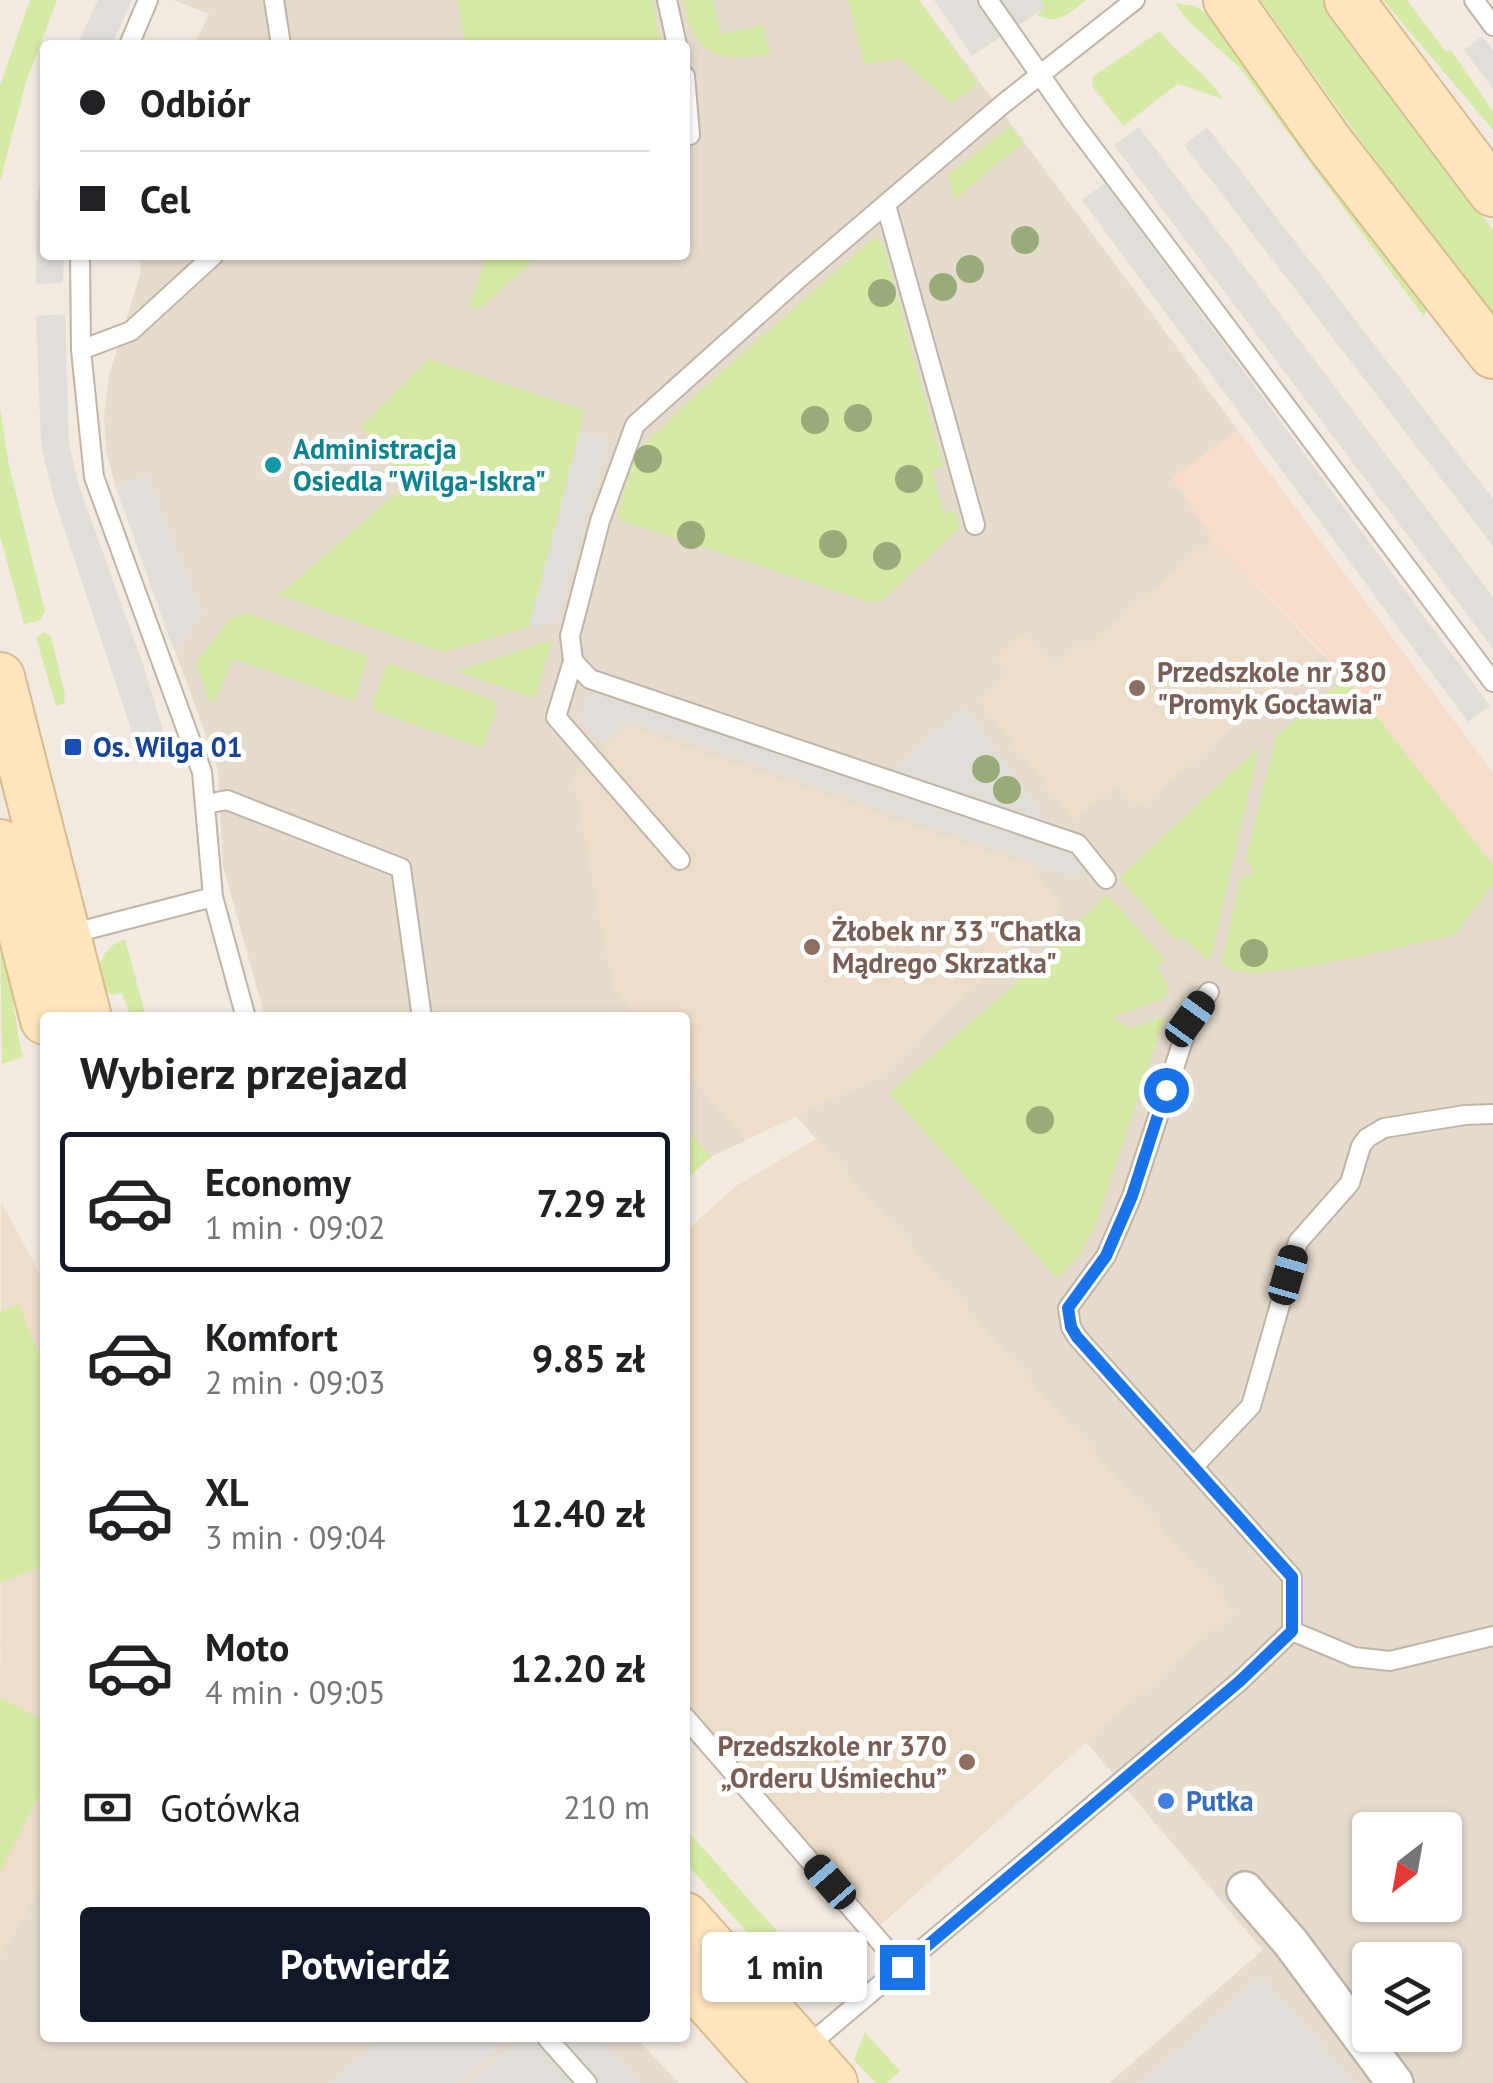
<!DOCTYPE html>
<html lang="pl">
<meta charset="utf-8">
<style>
:root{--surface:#fff;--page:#f2f2f2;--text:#202124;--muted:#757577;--line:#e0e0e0;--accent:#111827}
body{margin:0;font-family:"PT Sans",sans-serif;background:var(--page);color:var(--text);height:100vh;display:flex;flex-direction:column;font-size:38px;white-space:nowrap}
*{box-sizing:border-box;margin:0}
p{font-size:32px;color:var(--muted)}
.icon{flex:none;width:55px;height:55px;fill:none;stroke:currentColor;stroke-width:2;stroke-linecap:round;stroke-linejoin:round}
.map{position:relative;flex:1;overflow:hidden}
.details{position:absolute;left:40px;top:1012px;width:650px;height:1030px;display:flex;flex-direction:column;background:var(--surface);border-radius:10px;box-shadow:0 2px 8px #0004}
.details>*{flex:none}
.top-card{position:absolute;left:40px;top:40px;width:650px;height:220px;border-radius:10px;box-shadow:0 2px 8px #0004;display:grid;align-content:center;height:220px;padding:0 40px;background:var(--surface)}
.needle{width:65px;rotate:211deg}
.buttons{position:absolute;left:1352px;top:1812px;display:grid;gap:20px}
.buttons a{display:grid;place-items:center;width:110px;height:110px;border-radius:10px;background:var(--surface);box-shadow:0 2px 8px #0004;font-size:50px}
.end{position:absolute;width:45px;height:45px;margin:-22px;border:12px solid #1a73e8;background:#fff;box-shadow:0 0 0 5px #fff}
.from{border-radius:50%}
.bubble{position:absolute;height:70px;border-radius:10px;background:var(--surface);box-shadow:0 2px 8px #0004;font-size:32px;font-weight:700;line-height:70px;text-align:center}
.car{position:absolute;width:30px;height:60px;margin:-30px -15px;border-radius:12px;box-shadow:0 0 8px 2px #0007;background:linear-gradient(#222 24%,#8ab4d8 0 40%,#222 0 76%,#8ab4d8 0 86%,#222 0)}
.top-card b{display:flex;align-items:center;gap:35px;height:95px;font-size:38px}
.top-card b+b{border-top:2px solid var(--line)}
.top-card i{width:25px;height:25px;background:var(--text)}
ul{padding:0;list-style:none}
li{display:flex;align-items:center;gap:30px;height:140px;margin:0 20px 15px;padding:0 20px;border:5px solid transparent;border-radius:10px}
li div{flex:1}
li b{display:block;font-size:38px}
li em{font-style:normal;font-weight:700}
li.current{border-color:var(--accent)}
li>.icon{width:90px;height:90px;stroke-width:1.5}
h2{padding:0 40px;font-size:45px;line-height:120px}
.pay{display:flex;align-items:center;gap:25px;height:110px;padding:0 40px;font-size:38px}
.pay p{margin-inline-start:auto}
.action{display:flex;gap:20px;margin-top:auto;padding:20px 40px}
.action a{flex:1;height:115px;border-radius:10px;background:var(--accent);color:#fff;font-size:40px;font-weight:700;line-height:115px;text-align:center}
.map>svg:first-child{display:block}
</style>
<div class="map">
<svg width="1493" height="2083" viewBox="0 0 1493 2083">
<rect width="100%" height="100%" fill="#f2eae1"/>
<path fill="#e6dcce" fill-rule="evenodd" d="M173,0H919L1238,430L1173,478L1213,539L1083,650L1079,646L1055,669L1022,634L1117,784L1140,807L1320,652L1346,677L1493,865V2083H1109L1263,1950L1086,1742L1234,1610L796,1116L875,1079L1063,905L613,988L639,1017H265L223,866L218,769L115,485L106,450L104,416L109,375L140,275L141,255H685V45H194L209,14ZM1370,1830H1445V1905H1370ZM1370,1960H1445V2035H1370Z
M685,1070L746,1140L711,1157L685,1180Z
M45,1880V2038H636L679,2083H0V1957Z"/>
<path fill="#f7ddc9" d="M1238,430L1493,773V865L1346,677L1213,539L1173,478Z"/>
<path fill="#eddec9" d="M1213,539L1320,652L1140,807L1117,785L1073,819L981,703L1011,672L997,656L1022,633L1055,668L1079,646L1083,649Z
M626,726L1030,866L1063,905L875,1079L746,1140L685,1070V1018L639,1017L613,988L573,777Z
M816,1139L1235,1610L866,1938L685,1734V1232L736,1186Z
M1,1202L45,1283V1880L0,1957Z"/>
<path fill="#d5eaa5" d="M30,0H57L25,85L0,182V85Z
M457,0H653L660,45H465Z
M683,0H713L721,34L763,25L770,54C719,63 693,55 683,0Z
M848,0H919L978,83L952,104L899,58L864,65Z
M1040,0H1086C1070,13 1058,26 1037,15L1045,8Z
M1260,0H1322L1493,230V313L1382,170Z
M1383,0H1407L1446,52L1450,49L1493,111V130Z
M1175,3L1195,6L1211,17L1422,301L1426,312L1424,317L1240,68L1187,20Z
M1160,31C1179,57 1206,72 1223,99L1178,84L1123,126L1093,87L1092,77Z
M1010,126L1024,142L954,200L948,175Z
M876,236L883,245L943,466L932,470L944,513L955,511L959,529L880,602L867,601L620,520L618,512L637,451L703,388Z
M486,255H540L479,309L470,307Z
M429,359L585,410L529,627L443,652L279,595L408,483L361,427Z
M0,408L9,465L45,612L39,621L24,624L0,536Z
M248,613L368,656L354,701L233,658L215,702L208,699L196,662L231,618Z
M44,632L51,636L65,695L64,703L56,706L36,638Z
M552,640L535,698L456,671Z
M387,663L494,700L496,711L482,748L371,709Z
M1346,677L1493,865V884L1454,935C1391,948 1315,970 1251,973C1241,973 1230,970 1222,964L1240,879L1253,874L1250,864L1245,863L1276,736Z
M1259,747L1210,961L1182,937L1176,940L1119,878Z
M1107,894L1165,959L1156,966L1167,983L1168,993L1163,999L1113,1017L1129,1028L1165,1017L1095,1225L1079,1256L1057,1278L889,1093L1030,971Z
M0,921C13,965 11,1012 23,1057L2,1064Z
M125,939L146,1017H131L122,993L112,995L99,985C97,963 103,947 125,939Z
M685,1126L711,1157L685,1180Z
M18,1304L45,1369V1564L0,1583V1312Z
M0,1698L45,1721V1783L0,1871Z
M685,1828L785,1940L768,1956L685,1862Z
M865,2032L900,2071L887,2083H876L854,2060Z"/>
<path fill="#e1deda" d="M98,0H132L112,45H77Z
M934,0H1040L1045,8L972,56Z
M1482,36L1493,51V89L1464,50Z
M1139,127L1493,597V649L1114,145Z
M1207,127L1493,499V546L1184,145Z
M45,160V255H64L63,283L36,284V204Z
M1105,183L1490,706L1468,722L1082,200Z
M65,314L69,443L79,486L144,667L168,747L140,756L54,499L41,445L36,316Z
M580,433L608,439L557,622L529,627Z
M147,475L203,616L174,651L115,485Z
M591,687L878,783L964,706L1084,872L1075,877L629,720L601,745L579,721Z
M1261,1975L1355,2083H1140Z
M381,2038H509L459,2083H334L332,2081Z
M520,2038H599L641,2083H469Z"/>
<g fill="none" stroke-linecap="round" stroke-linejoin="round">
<g stroke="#c0b4a6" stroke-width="22">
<path id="lane" d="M274,0L281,45
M667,0L677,45
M988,0L1073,122L1493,682
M1474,0L1493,26
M129,45L148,0
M685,76L690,135
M886,205L975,525
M80,255L81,350L94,477L202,772L213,897L246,1018
M81,350L131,331L214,255
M573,661L590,679L1078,844L1106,879
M206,804L227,800L401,868L422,1018
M680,860L556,717L573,661L570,636L600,521L635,425L797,280L1003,104L1135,0
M70,934L213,897
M1193,1467L1251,1406L1298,1242L1350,1183L1361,1146L1367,1138L1384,1128L1465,1115L1493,1114
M1292,1631L1354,1657L1390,1661L1493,1636
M685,1717L902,1967
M547,2038L587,2083
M804,2049L1240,1681L1292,1631V1577L1077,1337L1071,1327L1068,1308L1106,1256L1132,1196L1190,1019L1209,992"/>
</g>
<g stroke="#c0b4a6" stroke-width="40">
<path id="street" d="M1245,1890L1291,1943L1395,2083"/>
</g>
<g stroke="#d9bc8e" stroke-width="52">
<path id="secondary" d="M1228,0L1329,143L1493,354
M1349,0L1493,192
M0,677L87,1018
M0,844L45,1020
M685,1917L833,2083
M685,1975L781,2083"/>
</g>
<use href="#lane" stroke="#fff" stroke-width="18"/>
<use href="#street" stroke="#fff" stroke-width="35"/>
<use href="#secondary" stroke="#ffe6be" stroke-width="48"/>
</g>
<g fill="#98ab78">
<circle cx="1025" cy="240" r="14"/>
<circle cx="970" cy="269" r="14"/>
<circle cx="943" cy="287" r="14"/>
<circle cx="882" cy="293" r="14"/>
<circle cx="858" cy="418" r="14"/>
<circle cx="815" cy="420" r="14"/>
<circle cx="648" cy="459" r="14"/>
<circle cx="909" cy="479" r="14"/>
<circle cx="691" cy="535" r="14"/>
<circle cx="833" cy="544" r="14"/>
<circle cx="887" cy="556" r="14"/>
<circle cx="986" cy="769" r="14"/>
<circle cx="1007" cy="790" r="14"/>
<circle cx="1254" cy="953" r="14"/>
<circle cx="1040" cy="1120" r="14"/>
</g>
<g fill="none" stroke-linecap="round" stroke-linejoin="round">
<path stroke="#1a73e8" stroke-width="12" d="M902,1967L1240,1681L1292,1631V1577L1077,1337L1071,1327L1068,1308L1106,1256L1132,1196L1166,1090"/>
</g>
<circle fill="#0f9aa8" stroke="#fff" stroke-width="4" cx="273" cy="465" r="10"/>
<g fill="#8d6e63" stroke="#fff" stroke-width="4">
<circle cx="1137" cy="688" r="10"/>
<circle cx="812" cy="947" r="10"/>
<circle cx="967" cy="1762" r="10"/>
</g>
<rect fill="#1a4fb4" stroke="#fff" stroke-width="4" x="63" y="737" width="20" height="20" rx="5"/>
<circle fill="#3f7fe0" stroke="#fff" stroke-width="4" cx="1166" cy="1801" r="10"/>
<g text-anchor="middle" stroke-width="10" stroke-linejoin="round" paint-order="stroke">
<g font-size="28" font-weight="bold" fill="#0d838f" stroke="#fff" text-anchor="start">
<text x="293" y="459">Administracja<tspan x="293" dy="32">Osiedla "Wilga-Iskra"</tspan></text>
</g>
<g font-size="28" font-weight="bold" fill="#785e54" stroke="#fff" text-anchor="start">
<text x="1157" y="682">Przedszkole nr 380<tspan x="1157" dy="32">"Promyk Gocławia"</tspan></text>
<text x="832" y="941">Żłobek nr 33 "Chatka<tspan x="832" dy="32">Mądrego Skrzatka"</tspan></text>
<text x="947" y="1756" text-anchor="end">Przedszkole nr 370<tspan x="947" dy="32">„Orderu Uśmiechu”</tspan></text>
</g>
<g font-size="28" font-weight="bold" fill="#164399" stroke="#fff" text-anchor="start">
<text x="93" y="757">Os. Wilga 01</text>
</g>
<g font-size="28" font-weight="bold" fill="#366cbe" stroke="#fff" text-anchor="start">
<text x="1186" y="1811">Putka</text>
</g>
</g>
</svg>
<div class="buttons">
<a><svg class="needle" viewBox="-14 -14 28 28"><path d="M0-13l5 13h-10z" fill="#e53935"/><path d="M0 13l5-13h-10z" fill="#757577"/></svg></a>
<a><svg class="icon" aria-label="layers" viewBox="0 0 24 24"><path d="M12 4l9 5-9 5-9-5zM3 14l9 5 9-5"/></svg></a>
</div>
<i class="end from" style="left:1166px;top:1090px"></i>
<i class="end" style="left:902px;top:1967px"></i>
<div class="bubble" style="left:702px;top:1932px;width:165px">1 min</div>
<i class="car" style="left:1190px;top:1019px;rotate:36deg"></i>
<i class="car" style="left:1288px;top:1275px;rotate:16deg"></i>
<i class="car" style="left:830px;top:1882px;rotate:319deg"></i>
<div class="top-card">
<b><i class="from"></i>Odbiór</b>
<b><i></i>Cel</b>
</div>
<section class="details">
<h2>Wybierz przejazd</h2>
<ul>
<li class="current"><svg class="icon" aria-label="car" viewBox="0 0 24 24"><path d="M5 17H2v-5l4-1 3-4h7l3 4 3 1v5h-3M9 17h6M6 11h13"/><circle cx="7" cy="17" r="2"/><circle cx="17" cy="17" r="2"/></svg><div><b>Economy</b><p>1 min · 09:02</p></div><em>7.29 zł</em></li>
<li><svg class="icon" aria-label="car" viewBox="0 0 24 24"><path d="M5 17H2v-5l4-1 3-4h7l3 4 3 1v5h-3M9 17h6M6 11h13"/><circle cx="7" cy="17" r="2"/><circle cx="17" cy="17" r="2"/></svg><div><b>Komfort</b><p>2 min · 09:03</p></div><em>9.85 zł</em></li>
<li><svg class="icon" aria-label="car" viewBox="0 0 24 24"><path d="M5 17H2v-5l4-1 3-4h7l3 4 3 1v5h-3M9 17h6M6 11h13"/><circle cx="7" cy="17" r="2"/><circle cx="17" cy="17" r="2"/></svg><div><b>XL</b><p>3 min · 09:04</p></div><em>12.40 zł</em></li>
<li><svg class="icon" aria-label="car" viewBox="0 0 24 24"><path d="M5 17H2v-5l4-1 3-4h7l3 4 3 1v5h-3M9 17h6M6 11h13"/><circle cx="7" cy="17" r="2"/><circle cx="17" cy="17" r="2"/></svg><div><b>Moto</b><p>4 min · 09:05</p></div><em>12.20 zł</em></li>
</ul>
<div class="pay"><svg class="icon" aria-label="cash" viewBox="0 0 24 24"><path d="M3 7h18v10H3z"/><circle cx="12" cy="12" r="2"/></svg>Gotówka<p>210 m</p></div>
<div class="action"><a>Potwierdź</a></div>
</section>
</div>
